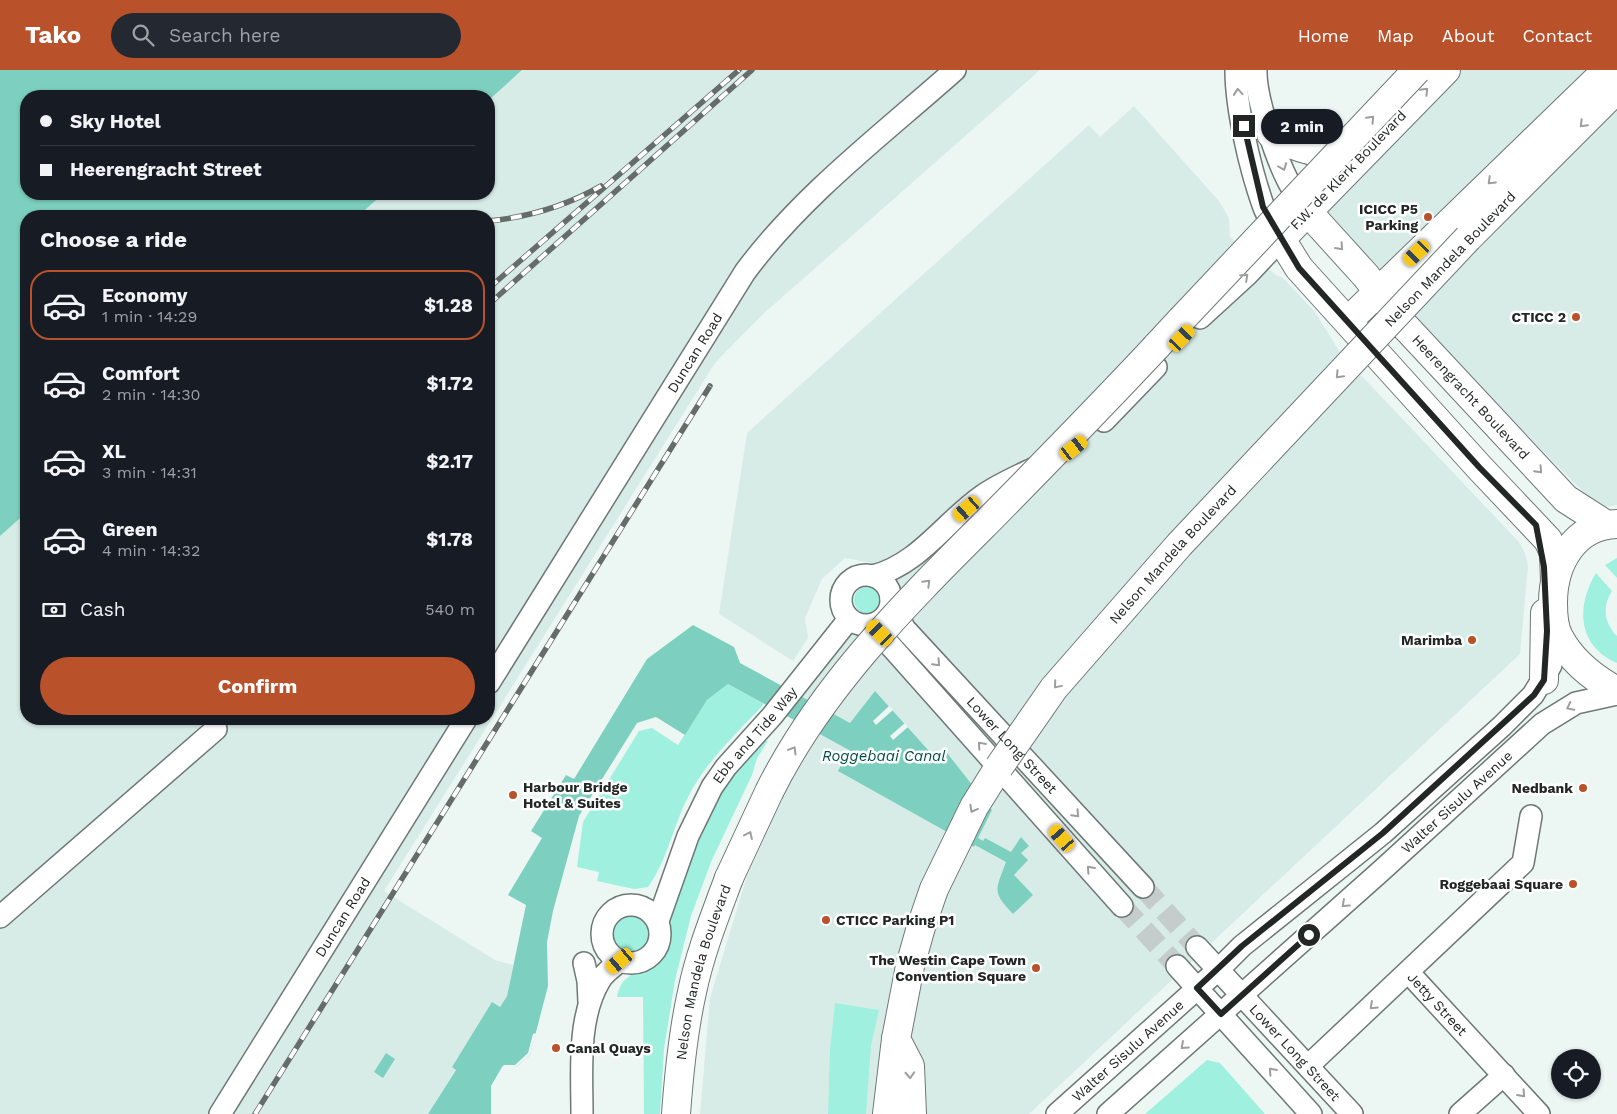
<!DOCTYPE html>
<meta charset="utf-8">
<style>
:root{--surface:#171b24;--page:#242831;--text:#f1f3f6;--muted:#9ea1a6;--line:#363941;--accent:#b9522b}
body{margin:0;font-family:"Work Sans",sans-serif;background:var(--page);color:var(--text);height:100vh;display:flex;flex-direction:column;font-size:19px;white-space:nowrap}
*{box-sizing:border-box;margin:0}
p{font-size:16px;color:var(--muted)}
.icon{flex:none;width:28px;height:28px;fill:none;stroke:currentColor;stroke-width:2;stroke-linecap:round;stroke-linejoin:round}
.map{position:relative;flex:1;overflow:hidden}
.sheet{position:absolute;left:20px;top:140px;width:475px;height:515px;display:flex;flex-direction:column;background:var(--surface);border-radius:20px;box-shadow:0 1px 4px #0004}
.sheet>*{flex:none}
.guide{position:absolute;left:20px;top:20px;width:475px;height:110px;border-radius:20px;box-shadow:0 1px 4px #0004;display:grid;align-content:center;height:110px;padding:0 20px;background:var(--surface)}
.fabs{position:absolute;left:1551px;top:979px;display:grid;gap:10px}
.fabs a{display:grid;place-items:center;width:50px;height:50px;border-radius:50%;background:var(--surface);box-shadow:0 1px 4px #0004;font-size:25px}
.end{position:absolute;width:22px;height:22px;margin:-11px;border:6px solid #222625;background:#fff;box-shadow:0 0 0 2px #fff}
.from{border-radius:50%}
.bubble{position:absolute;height:35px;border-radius:18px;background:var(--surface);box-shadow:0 1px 4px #0004;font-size:16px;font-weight:700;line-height:35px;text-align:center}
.car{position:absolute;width:15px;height:30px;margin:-15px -8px;border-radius:6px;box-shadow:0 0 4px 1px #0007;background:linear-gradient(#f5c518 24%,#345 0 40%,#f5c518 0 76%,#345 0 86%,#f5c518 0)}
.guide b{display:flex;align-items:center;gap:18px;height:48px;font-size:19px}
.guide b+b{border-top:1px solid var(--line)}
.guide i{width:12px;height:12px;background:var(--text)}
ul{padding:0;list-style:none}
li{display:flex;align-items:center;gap:15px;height:70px;margin:0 10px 8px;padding:0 10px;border:2px solid transparent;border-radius:20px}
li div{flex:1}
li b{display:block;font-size:19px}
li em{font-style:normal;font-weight:700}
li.active{border-color:var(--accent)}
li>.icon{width:45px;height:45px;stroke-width:1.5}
h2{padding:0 20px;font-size:22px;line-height:60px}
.pay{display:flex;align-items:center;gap:12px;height:55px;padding:0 20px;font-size:19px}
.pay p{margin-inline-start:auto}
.button{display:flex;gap:10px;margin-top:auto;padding:10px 20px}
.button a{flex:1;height:58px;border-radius:30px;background:var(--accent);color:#fff;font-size:20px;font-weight:700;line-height:58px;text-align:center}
header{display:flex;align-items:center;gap:30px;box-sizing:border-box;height:70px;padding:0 25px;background:var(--accent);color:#fff}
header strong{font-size:24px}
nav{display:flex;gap:28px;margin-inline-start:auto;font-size:18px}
.search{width:350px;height:45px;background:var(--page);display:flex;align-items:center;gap:12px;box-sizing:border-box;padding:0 18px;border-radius:28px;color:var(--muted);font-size:19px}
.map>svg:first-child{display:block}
</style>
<header>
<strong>Tako</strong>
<div class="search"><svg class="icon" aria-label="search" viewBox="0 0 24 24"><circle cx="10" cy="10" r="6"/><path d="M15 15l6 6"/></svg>Search here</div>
<nav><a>Home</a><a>Map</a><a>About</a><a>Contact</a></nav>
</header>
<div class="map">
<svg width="1617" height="1044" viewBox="0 0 1617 1044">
<rect width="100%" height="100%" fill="#ecf7f4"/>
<path fill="#d8ece7" d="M522,0H1040L761,246L715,293L384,821L495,890L513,895L507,926L500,937L492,933L452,997L456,999L428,1044H0V466L26,443V649H489V146H358L383,124H489V30Z
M1460,0H1617V435L1606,437L1586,425L1414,251L1326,147L1330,136Z
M1134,36L1219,131L1229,148L1230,167L1276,205L1283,208L1315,242L1341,284L1519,472L1525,483L1528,496L1520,584L1029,1044H700L710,928L746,809L789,714L833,644L799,625L827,587L883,495L845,488L822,509L805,548L808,568L793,591L719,544L747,363L1089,55L1100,67Z"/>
<path fill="#9ff0df" d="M1617,488V508L1605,495Z
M1596,503L1612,521C1602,536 1604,553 1617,566V593C1577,576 1576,536 1596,503Z
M854 530a13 13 0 1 1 26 0a13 13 0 1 1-26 0Z
M728,614L764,634C736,664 705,692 687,729C673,757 667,791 648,817L634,819L597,811L599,802L577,797L583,752L639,661L652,658L678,675L707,630Z
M759,671H768L757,688L752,705L711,792L691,846L675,910L664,979L660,1044H644L643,927H617C624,893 651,909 664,883C670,872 668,862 669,850C671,831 680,810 686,791C701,745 729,709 759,671Z
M612 864a20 20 0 1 1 40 0a20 20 0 1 1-40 0Z
M835,933L879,940L871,975L866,1044H828L830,980Z
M1207,990L1220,993L1265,1044H1145Z"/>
<path fill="#7dd0bf" d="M0,0H522L489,30V26H26V124H383L358,146H26V443L0,466Z
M693,555L734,577L740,593L850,653L875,621L938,691L947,683L992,740L978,768L983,771L985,768L1011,782L1021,767L1029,776L1021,783L1028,790L1014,805L1033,825L1013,844C991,821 996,820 1006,792L975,775L974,777L838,701L849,680L728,614L707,630L685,665L656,647L637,653L579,746L553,841L547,872L548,916L530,985L516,997H502L491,1016V1044H428L456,1000L452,997L492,932L500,937L507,926L526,835L508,825L542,768L531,761L566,705L574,709L647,589Z
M386,983L395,989L383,1008L374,1002Z"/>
<path fill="#ecf7f4" d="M889,636L893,640L876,655L873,651Z
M905,653L908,657L893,670L890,666Z
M536,963L530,985L516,997H502L504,995H515L528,983L533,964Z"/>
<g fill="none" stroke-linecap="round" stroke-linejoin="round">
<path stroke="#c4cdcb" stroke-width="21" stroke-dasharray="21 11" stroke-linecap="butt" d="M1143,817L1197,877
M1122,836L1177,896"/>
<g stroke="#6e7875" stroke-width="24">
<g id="minor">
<path d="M1256,0C1255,27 1276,88 1289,113C1294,122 1301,130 1306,139"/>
<path d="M1200,248L1247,205L1281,169C1275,158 1267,147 1263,135C1250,98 1236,39 1236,0"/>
<path d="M1104,351L1156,297"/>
<circle cx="866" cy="530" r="25"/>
<path d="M873,506C918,495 945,452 982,426C999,414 1018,406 1037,397"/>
<path id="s1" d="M891,528L904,558L1143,817"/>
<path d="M872,555L1122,836"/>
<path id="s2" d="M489,613L745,202C802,125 883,64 955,0"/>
<circle cx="631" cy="864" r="29"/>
<path d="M0,847L216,659"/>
<path id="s3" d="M658,851L688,766L712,717L726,697L772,646L849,549"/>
<path id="s4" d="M1197,877L1352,1044"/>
<path d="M584,893L588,911L589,932"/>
<path d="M1177,896L1311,1044"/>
<path id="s5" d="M1409,903L1539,1044"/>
<path d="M1308,996L1523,793L1531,746"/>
<path id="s6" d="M220,1044L466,649"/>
<path d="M582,1044C582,1001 577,948 600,910C605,902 613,897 620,891"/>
<path id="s7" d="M1057,1044L1219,899L1242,876L1383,763L1502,656L1533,625L1551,595"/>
<path id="s8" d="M1108,1044L1381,801L1542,654L1576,633L1617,624"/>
<path d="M1460,1044L1504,1005"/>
</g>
</g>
<g stroke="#6e7875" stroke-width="30">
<g id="major">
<path d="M1446,0L1281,169L1299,198L1479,397L1548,470L1554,483L1555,511"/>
<path d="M1271,64C1298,80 1326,87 1358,83"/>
<path id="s9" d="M1307,141L1366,206L1401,252L1566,429L1605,454"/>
<path d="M1348,251L1607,0"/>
<path d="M1617,454C1574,455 1553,494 1553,533C1553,544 1554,558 1559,567C1572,592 1593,608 1617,621"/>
<path d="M1544,610L1545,543"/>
<path id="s10" d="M676,1044C679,1003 683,962 692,922C700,883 715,846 729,808"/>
<path d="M887,1044L896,969"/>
</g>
</g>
<g stroke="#6e7875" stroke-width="30">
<path id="highway" d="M1468,168L1617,19
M1156,277L1181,250
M729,808L769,722
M912,1044L910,996L896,969L910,896L921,857L934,819L974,737L999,697"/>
</g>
<use href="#minor" stroke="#fff" stroke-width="21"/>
<use href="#major" stroke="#fff" stroke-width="28"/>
<use href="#highway" stroke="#fff" stroke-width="28"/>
<g stroke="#656c6a" stroke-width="5.5">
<path id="rail" d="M489,151C529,147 566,136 601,116
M489,218L739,0
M489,234L752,0
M255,1044L710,316"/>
</g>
<use href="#rail" stroke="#fff" stroke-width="4" stroke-dasharray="11" stroke-linecap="butt"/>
<g stroke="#6e7875" stroke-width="30" stroke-linecap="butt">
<g id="highway-bridge">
<path d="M1181,250L1417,0"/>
<path id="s11" d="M999,697L1054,618L1179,475L1468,168"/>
<path d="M769,722C821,617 905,534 987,452C1044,394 1101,336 1156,277"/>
</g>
</g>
<use href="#highway-bridge" stroke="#fff" stroke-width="28"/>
</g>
<defs><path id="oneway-chevron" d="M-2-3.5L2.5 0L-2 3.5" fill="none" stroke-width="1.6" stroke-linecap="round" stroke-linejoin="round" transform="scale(1.25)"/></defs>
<g stroke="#9c9d9d">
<use href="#oneway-chevron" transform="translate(1425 21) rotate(-46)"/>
<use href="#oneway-chevron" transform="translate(1238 22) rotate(-95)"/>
<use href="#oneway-chevron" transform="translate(1371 49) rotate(-47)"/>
<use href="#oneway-chevron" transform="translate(1583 54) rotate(135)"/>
<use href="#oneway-chevron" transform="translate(1283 97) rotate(69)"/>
<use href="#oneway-chevron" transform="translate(1491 111) rotate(136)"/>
<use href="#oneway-chevron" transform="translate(1340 177) rotate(48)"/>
<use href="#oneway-chevron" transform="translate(1245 207) rotate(-43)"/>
<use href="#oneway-chevron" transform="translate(1339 305) rotate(133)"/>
<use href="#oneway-chevron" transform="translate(1539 400) rotate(47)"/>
<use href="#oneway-chevron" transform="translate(927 513) rotate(-45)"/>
<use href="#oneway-chevron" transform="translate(937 593) rotate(47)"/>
<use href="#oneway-chevron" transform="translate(1057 615) rotate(130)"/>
<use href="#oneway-chevron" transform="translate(1570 637) rotate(154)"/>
<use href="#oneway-chevron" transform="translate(981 675) rotate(-131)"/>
<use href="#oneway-chevron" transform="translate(793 680) rotate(-59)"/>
<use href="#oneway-chevron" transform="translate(973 739) rotate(119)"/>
<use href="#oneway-chevron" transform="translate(1076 744) rotate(47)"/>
<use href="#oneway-chevron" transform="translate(749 765) rotate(-65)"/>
<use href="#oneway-chevron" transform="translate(1090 799) rotate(-132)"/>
<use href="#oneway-chevron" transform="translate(1345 834) rotate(138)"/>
<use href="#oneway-chevron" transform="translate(1373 936) rotate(137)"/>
<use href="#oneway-chevron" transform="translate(1184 976) rotate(138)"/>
<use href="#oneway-chevron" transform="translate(1272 1001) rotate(-132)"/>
<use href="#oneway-chevron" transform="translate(910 1005) rotate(87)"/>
<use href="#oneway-chevron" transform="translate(1522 1024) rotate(48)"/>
</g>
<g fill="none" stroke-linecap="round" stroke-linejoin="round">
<path stroke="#222625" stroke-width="6" d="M1244,56L1263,137L1299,198L1479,397L1536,455L1544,497L1547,561L1544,610L1534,625L1383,763L1242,876L1197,918L1221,944L1309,865"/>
</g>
<g fill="#b9522b" stroke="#fff" stroke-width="2">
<circle cx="1428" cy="147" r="5"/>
<circle cx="1576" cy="247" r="5"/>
<circle cx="1472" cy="570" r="5"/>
<circle cx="1583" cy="718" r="5"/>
<circle cx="513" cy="725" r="5"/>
<circle cx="1573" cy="814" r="5"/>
<circle cx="826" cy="850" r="5"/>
<circle cx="1036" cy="898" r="5"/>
<circle cx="556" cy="978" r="5"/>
</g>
<g text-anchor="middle" stroke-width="5" stroke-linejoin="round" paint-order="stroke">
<g font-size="14" fill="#222625" stroke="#fff">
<text transform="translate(1348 100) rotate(-46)" y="5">F.W. de Klerk Boulevard</text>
<text transform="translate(1450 189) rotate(-46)" y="5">Nelson Mandela Boulevard</text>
<text dy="5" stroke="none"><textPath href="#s2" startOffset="389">Duncan Road</textPath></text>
<text dy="5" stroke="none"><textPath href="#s9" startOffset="248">Heerengracht Boulevard</textPath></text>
<text dy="5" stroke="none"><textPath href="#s11" startOffset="275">Nelson Mandela Boulevard</textPath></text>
<text dy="5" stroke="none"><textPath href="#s3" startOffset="212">Ebb and Tide Way</textPath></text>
<text dy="5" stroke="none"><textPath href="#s1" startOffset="192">Lower Long Street</textPath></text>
<text dy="5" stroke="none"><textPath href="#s8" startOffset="468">Walter Sisulu Avenue</textPath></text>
<text dy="5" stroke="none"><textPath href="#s6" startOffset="232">Duncan Road</textPath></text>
<text dy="5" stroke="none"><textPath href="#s10" startOffset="145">Nelson Mandela Boulevard</textPath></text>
<text dy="5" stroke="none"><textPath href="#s5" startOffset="42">Jetty Street</textPath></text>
<text dy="5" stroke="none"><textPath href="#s7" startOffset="95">Walter Sisulu Avenue</textPath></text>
<text dy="5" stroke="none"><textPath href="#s4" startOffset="144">Lower Long Street</textPath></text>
</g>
<g font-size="14" font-weight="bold" fill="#222625" stroke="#fff" text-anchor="end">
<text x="1418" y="144">ICICC P5<tspan x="1418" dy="16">Parking</tspan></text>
<text x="1566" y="252">CTICC 2</text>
<text x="1462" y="575">Marimba</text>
<text x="523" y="722" text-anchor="start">Harbour Bridge<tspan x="523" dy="16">Hotel &amp; Suites</tspan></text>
<text x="1573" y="723">Nedbank</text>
<text x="1563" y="819">Roggebaai Square</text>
<text x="836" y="855" text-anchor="start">CTICC Parking P1</text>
<text x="1026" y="895">The Westin Cape Town<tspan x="1026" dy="16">Convention Square</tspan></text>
<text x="566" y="983" text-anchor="start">Canal Quays</text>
</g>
<g font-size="15" font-style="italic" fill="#004d42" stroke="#fff">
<text x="884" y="691">Roggebaai Canal</text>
</g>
</g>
</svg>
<div class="fabs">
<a><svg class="icon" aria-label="locate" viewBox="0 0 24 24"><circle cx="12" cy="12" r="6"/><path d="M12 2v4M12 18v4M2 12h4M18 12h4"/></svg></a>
</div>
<i class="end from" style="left:1309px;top:865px"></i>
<i class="end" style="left:1244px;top:56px"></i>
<div class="bubble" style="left:1261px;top:39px;width:82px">2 min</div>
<i class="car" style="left:1417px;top:183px;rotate:226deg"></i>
<i class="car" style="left:1182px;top:268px;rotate:43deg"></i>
<i class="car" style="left:1074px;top:378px;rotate:52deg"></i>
<i class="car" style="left:967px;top:439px;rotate:229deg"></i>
<i class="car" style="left:880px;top:563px;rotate:315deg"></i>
<i class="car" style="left:1062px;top:768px;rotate:319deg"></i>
<i class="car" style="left:620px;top:891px;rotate:230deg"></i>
<div class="guide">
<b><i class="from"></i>Sky Hotel</b>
<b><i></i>Heerengracht Street</b>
</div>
<section class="sheet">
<h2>Choose a ride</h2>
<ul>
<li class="active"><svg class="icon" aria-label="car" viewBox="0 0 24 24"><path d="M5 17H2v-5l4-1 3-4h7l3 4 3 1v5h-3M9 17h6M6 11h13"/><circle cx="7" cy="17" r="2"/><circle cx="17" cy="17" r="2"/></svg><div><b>Economy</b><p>1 min · 14:29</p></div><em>$1.28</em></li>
<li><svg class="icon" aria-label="car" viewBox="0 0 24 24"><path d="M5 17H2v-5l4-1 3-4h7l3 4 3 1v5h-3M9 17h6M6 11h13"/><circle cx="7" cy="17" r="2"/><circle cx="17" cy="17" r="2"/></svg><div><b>Comfort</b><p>2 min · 14:30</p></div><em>$1.72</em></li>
<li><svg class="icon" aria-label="car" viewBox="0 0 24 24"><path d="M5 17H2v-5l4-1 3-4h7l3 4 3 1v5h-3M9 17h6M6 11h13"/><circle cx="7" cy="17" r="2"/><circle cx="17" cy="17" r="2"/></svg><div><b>XL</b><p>3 min · 14:31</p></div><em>$2.17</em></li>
<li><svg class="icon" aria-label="car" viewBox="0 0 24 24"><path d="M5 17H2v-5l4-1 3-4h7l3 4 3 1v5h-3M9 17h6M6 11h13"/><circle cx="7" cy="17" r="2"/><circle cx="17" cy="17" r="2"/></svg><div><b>Green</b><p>4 min · 14:32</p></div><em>$1.78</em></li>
</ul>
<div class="pay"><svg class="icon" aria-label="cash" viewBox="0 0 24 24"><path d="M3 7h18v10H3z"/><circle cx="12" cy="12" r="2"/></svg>Cash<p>540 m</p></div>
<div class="button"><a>Confirm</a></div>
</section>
</div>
